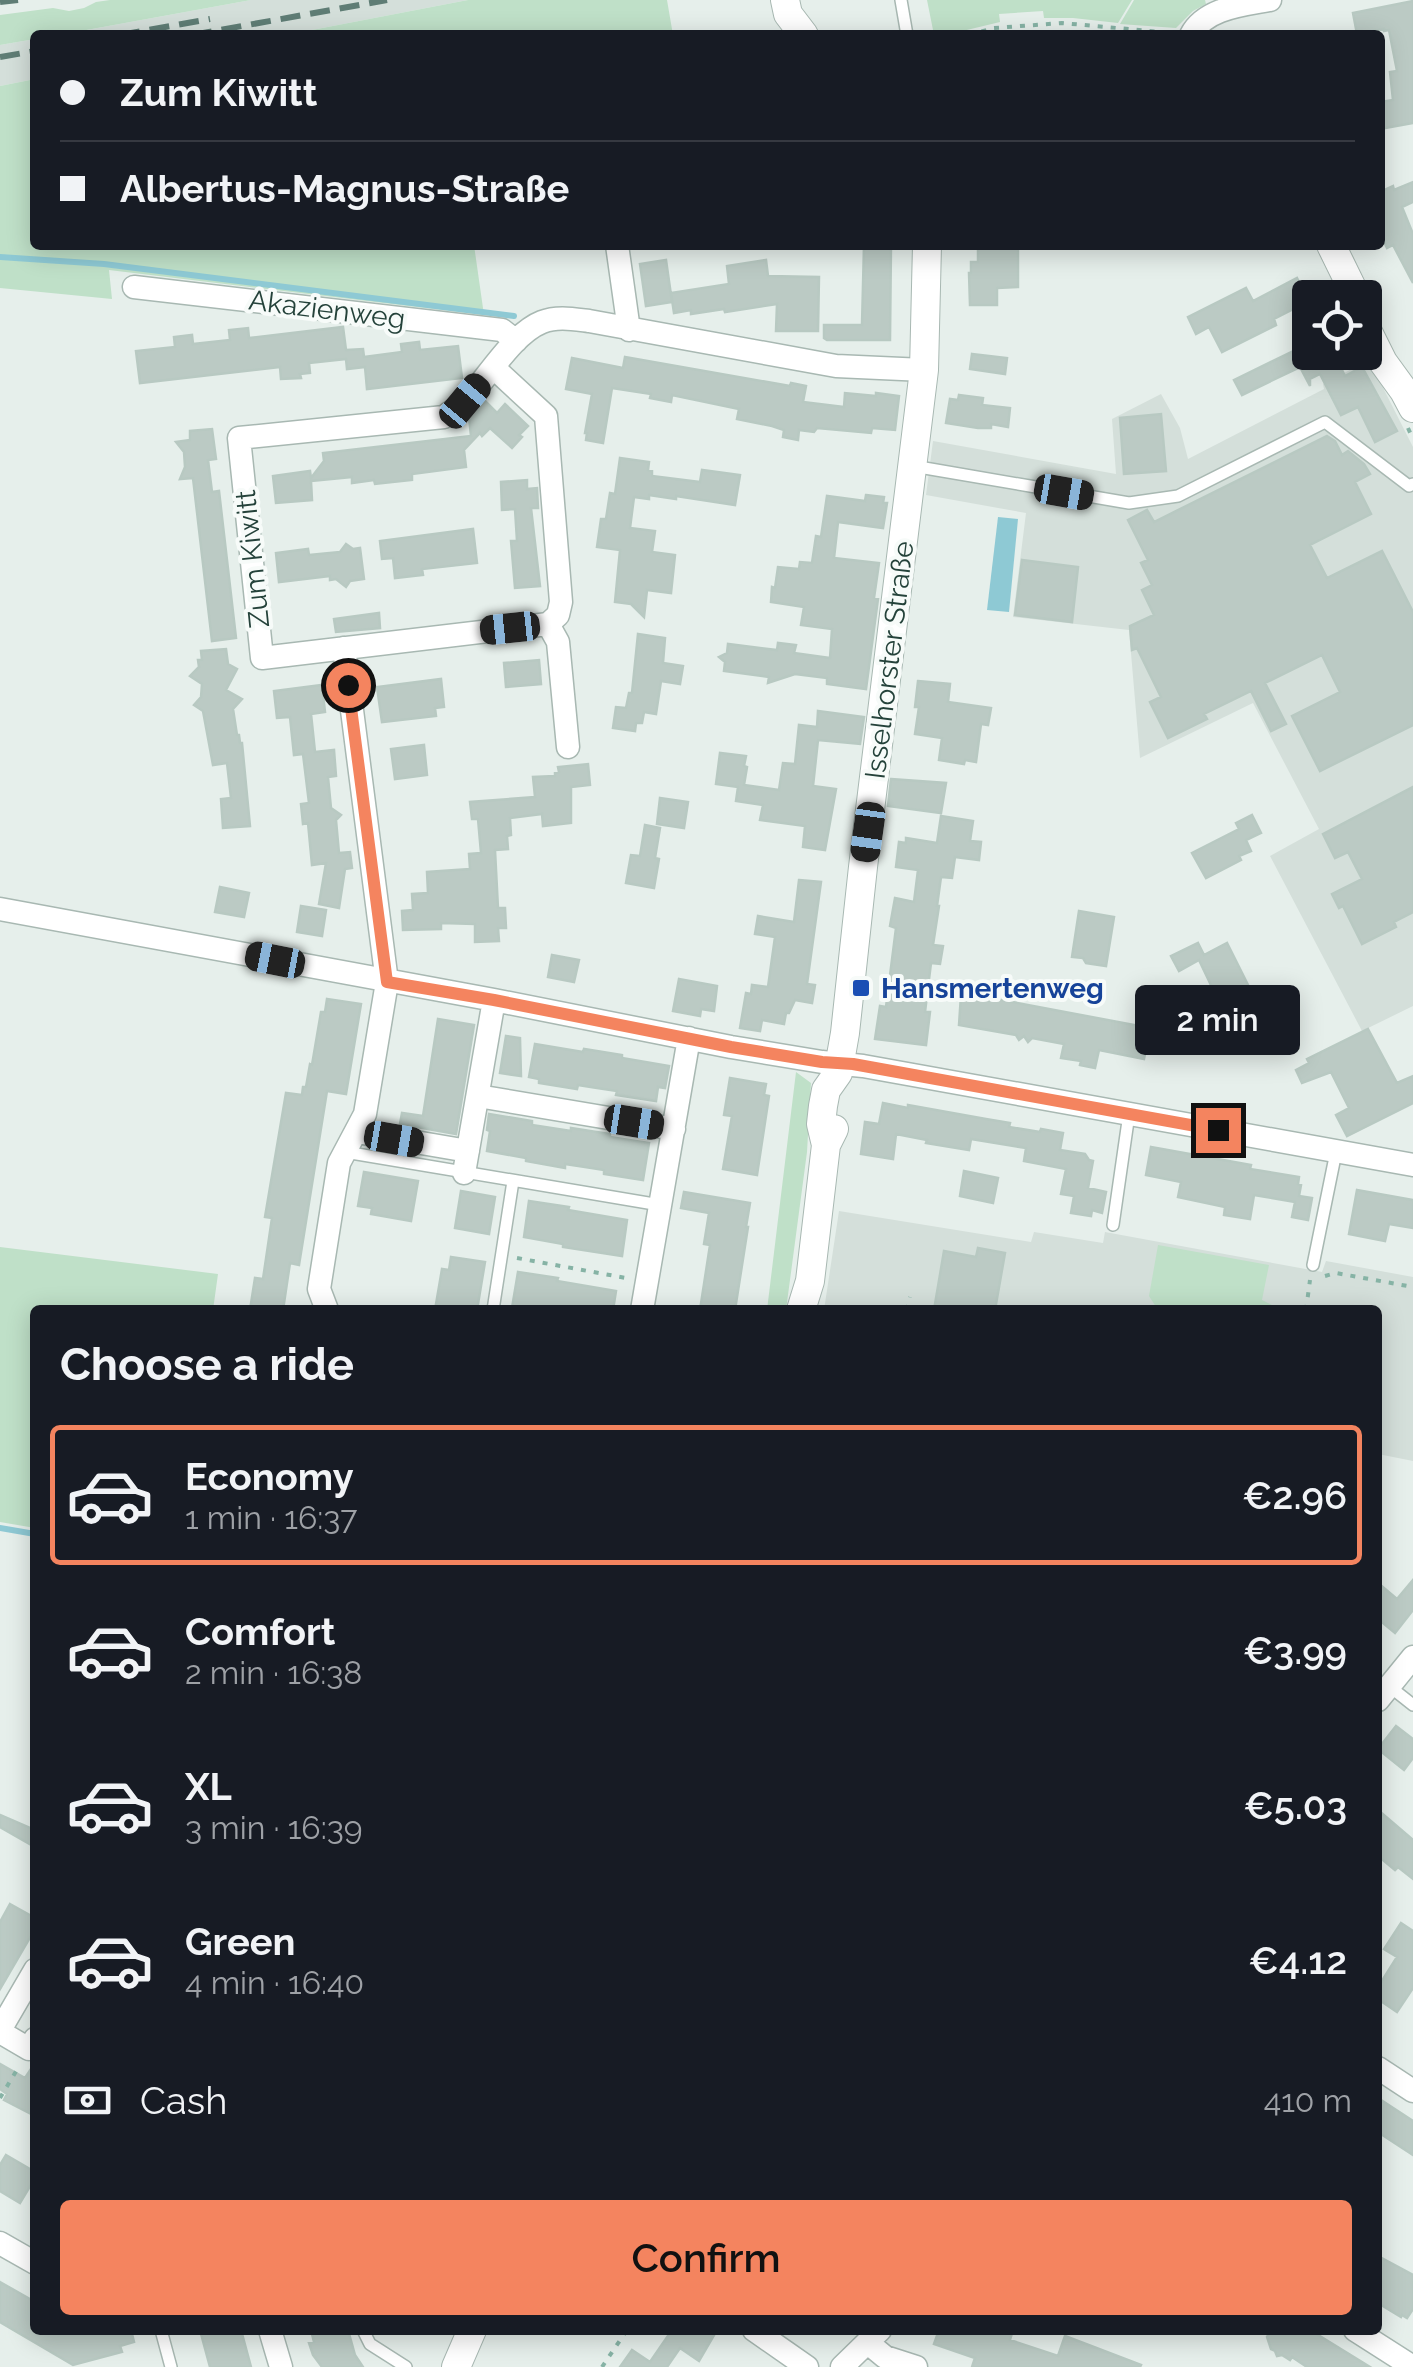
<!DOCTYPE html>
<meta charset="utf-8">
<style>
:root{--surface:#171b24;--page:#242831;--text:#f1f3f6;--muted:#9ea1a6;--line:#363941;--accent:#f4845f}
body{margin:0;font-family:Raleway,sans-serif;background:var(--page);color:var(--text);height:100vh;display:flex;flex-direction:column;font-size:38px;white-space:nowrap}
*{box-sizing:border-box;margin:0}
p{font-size:32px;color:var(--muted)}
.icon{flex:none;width:55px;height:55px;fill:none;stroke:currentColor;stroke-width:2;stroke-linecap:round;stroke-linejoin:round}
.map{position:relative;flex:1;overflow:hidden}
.panel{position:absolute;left:30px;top:1305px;width:1352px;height:1030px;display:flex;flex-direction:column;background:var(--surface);border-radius:10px;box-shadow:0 5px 25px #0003}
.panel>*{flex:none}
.top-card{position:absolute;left:30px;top:30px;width:1355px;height:220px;border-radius:10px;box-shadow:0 5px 25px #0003;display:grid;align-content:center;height:220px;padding:0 30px;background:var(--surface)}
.buttons{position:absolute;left:1292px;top:280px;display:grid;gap:20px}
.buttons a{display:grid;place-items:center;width:90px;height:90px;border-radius:10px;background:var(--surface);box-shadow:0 5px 25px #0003;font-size:50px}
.end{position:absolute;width:45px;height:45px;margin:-22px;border:12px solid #f4845f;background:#111;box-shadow:0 0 0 5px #111}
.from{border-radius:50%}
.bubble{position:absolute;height:70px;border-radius:10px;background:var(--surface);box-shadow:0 5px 25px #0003;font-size:32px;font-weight:600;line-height:70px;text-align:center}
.car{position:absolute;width:30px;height:60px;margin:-30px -15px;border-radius:12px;box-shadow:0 0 8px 2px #0007;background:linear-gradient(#222 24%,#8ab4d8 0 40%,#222 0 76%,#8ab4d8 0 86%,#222 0)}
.top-card b{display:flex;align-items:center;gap:35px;height:95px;font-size:38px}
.top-card b+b{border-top:2px solid var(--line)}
.top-card i{width:25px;height:25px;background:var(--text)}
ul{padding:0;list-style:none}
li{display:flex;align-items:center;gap:30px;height:140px;margin:0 20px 15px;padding:0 10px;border:5px solid transparent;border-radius:10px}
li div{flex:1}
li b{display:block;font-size:38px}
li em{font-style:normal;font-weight:600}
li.active{border-color:var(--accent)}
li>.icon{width:90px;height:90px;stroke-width:1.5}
h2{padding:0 30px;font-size:45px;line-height:120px}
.pay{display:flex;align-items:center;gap:25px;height:110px;padding:0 30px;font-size:38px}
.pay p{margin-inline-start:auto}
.action{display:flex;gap:20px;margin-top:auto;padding:20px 30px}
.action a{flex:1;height:115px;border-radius:10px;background:var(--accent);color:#111;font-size:40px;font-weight:600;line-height:115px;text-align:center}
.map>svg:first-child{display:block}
</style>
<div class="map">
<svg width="1413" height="2367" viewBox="0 0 1413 2367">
<rect width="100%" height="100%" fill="#e6efeb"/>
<path fill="#d4dfda" d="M251,0H468L286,35H59Z
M35,39V79L0,86V45Z
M1369,360L1413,447V1006L1362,1031L1270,856L1319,829L1253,703L1140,758L1129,630L1013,617L1026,513L926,495L933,441L1116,474L1112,419L1161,394L1180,428L1188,459L1324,389L1323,384Z
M839,1211L1031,1242L1034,1232L1103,1243L1105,1232L1322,1272L1326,1261L1413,1277V1461L1378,1454V1310H824Z"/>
<path fill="#bfe0c8" d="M110,0H251L59,35H35V39L0,45V15L53,8L69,11L84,8L96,2Z
M468,0H667L673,35H286Z
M927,0H1132L1118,23L1073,18H1044L1043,11L999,14L1000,22L946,35H934Z
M1134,0H1205L1206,4L1193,11L1176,28L1120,24Z
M35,79V245H474L484,315L109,270L112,299L0,288V86Z
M796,1072L811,1083L807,1152L786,1310H767Z
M1158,1245L1269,1265L1262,1300L1282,1310H1158L1149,1296Z
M0,1247L218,1274L213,1310H35V1528L0,1522Z"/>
<path fill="#8ec9d4" d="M998,517L1018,519L1009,612L987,610Z"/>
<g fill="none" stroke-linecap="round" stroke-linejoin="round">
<path stroke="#8ec9d4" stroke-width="6" d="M0,257L104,264L514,316
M0,1528L35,1534"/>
</g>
<path fill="#bbcac4" stroke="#b8c9c2" stroke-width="2.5" d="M1413,1V123L1380,129V102L1393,100L1390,72L1397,71L1389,30L1384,31V29L1357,34L1353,13Z
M1413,182V202L1402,207L1413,234V283L1393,245L1387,248L1380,233V192L1393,186L1394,190Z
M864,245H891L890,340H827L824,338V325H862Z
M978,245H1018V287L997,288V305H970L969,273H971V262H978Z
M666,260L672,302L646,306L640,264Z
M766,260L768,276L819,277L818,331H776L777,304L725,312L724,309L691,314V310L674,313L671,293L729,284L727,266Z
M1297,278L1309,301L1274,319L1276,325L1222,352L1209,327L1196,334L1188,317L1246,288L1253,301Z
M343,327L346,350L363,349L364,357L402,352L401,344L419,342L420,350L458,346L462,378L367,389L365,367L347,369L346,359L309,363L310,373L300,374L301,378L281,379L280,367L140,383L136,351L175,347L174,337L192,335L193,344L230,340L229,330L248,328L249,338Z
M1310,343V352H1333L1345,376L1362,367L1397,431L1375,442L1358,407L1341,415L1320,374L1310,379V386L1300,367L1242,395L1234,380Z
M972,354L1007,358L1005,374L970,369Z
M625,357L790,386L791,383L806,386L803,402L844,407L845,393L876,396V393L899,396L895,430L872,428L871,433L817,428L814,432L799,430L798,440L783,437L784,430L772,426L737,419L739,409L672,395L671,402L650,398L651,394L612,388L603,443L586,440L587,433H585L592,394L566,389L572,358L623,368Z
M959,395L983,398L982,405L1010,408L1008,427L991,424V428H978L946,423L950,399L958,400Z
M485,401L497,413L505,404L528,426L519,435L522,437L512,448L490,428L482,436L480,433L464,450L466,467L412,474V480L375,484L374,480L352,483V477L311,481L312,500L276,503L273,476L310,471L311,478L324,461L323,453L471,436L469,417Z
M1161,414L1166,471L1124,474L1120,418Z
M212,429L216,459L208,460L212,492L219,491L236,638L212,641L193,478L180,479L185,467L184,452L176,442L190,440V431Z
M1327,436L1335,441L1342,455L1348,451L1364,464L1370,474L1355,482L1371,514L1310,545L1327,578L1382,551L1413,612V725L1320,771L1292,716L1340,692L1322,655L1265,683L1286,724L1271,731L1251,691L1204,714L1207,719L1168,738L1150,702L1161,697L1137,648L1132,650L1130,626L1154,615L1142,590L1152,585L1141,563L1148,560L1128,520L1147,510L1154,522Z
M620,458L649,462L648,470L652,471V476L700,482L702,470L740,475L735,505L676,496V499L649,495V499L634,497L630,528L655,531L652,552L675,555L671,593L647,590L644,617L631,604L615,602L620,550L597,547L601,519H606L610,493L615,494Z
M527,480V489L537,488L538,508H531L540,586L515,588L511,541H517L515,509L502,510L501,482Z
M866,495L884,497L883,503H887L883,528L838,522L834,558L879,563L874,598L878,599L866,689L827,684V678L795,674L768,683L769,677L724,671L725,662L719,657L727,653L728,644L777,650L778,643L796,645L794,653L830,658L832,629L801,625L804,607L771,602L772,587L775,588L778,567L799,569L800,562L812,563L816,536L821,537L827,496L865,501Z
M473,529L477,563L422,569L423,575L395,578L393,558L382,559L380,541Z
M346,544L353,549L360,548L364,579L350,581L346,587L336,579L330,580V576L279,582L276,553L308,549L309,555L340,552Z
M1022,560L1078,567L1072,622L1015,615Z
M379,613L380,628L336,632L334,619Z
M638,634L665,638L663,663L683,666L680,684L661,681L656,714L644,712L642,723H636L635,731L613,728L616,707L626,708L629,693H632Z
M226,649L228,664L237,669L226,690L242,699L233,709L237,735H239L240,743H242L250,826L223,828L221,799L231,798L227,763L213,765L203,711L194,705L201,697L202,684L190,676L199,667L198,660H202L201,651Z
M539,660L541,684L506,687L504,663Z
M441,679L444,707L435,708L436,716L382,722L377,687Z
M918,681L950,684L948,702L991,708L988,725L981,724L976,762L965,760L964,764L939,760L942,738L915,734L919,707H915Z
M322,685L325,712L311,714L315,752L334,750L336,776L328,777L331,808L341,815L336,820L339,853L350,852L352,868L345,869L339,908L319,904L326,863L312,865L308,823L303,824L301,804L309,803L303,754L294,755L290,717L277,718L274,691Z
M818,711L864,717L860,744L818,740L813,786L836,789L825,850L803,847L805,826L760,820L763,805L736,801L738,787L716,784L720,753L746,756L744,766L747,767L744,785L779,790L783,763L795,764L799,725L817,727Z
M424,745L427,775L395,779L391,749Z
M588,764L590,785L571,787V823L543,826L542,814L510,818L511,835L507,836L508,849L495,850L498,908H505L506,928H498L499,941L475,942V924L441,923V929L403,930L402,911L413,910L412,894L428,893L427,872L470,869L469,854L481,853L478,819H472L470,802L535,797L533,777L555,776V773L559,772L558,767Z
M891,779L946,783L941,813L888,806Z
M1413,787V912L1394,922L1396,927L1362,944L1343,906L1339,908L1332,894L1362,879L1348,852L1335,858L1323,834Z
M660,798L688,802L684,828L657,824Z
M1252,815L1261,833L1246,840L1251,851L1239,856L1241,860L1206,878L1192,853L1239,829L1236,823Z
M941,816L973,821L970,841L981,842L979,860L955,857L952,878L941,877L937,906H939L933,945L943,946L940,964L931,963L925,1012H930L926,1045L875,1039L880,1006L886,1007L896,928L890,926L895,898L914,902L918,870L896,867L899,842L906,843V838L937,843Z
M645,825L660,828L655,858L659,859L654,888L626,883L631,855L640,856Z
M799,880L821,882L807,984L815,985L812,1003L795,1000L789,1013H786L784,1024L762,1020L760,1031L740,1028L746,993L751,994L752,985L768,987L775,937L755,934L758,916L794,922Z
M220,887L249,893L244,917L215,912Z
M301,906L326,910L322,936L297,932Z
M1079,911L1114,917L1106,966L1086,963L1083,958L1072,957Z
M1198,943L1204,955L1227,943L1250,989L1220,1004L1199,960L1179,971L1171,956Z
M552,955L579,960L574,982L548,977Z
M679,979L717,986L714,1011L701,1009L700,1016L673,1011Z
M961,995L991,1000V998L1150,1028L1144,1059L1099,1050L1095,1068L1080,1065L1081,1061L1061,1058L1064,1044L1032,1038L1028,1042L1024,1036L1019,1040L1016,1035L959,1025Z
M327,999L361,1004L346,1094L327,1091L299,1265L290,1263L283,1310H250L255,1278L263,1279L272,1218L265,1217L286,1093L302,1095L303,1087H306L310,1064L312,1065L321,1012H325Z
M438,1019L474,1025L456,1134L400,1124L402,1113L423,1116Z
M1368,1029L1397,1083L1413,1076V1103L1347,1136L1336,1115L1349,1108L1331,1072L1302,1083L1296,1070L1309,1063L1307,1059Z
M506,1036L520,1038L521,1076L500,1073Z
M535,1044L583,1052L584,1049L622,1055V1058L669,1066L665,1088L658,1087L656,1101L616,1095L617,1091L597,1088L578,1085L577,1089L539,1083V1079L529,1077Z
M730,1078L766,1084L764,1095L769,1096L757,1175L723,1169L732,1116L724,1115Z
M883,1103L908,1108V1105L986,1119L1010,1123L1009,1127L1040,1132L1041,1129L1063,1133L1060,1150L1085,1154L1089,1160L1093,1161L1088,1188L1106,1192L1102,1213L1092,1210L1091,1216L1071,1213L1074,1196L1061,1194L1066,1169L1024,1161L1026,1148L971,1139L969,1150L926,1143L927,1140L896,1134L893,1159L861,1154L865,1122L879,1124Z
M489,1114L532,1121V1125L571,1131V1128L610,1134V1137L649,1143L643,1180L604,1174V1170L585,1167L565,1164V1168L526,1161V1158L487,1151L490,1131L487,1130Z
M1151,1147L1251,1165L1250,1169L1299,1177L1298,1184L1301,1185L1299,1196L1312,1198L1308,1220L1292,1217L1295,1202L1254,1195L1250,1219L1224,1215L1225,1207L1178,1197L1181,1182L1146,1175Z
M964,1171L998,1178L993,1203L960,1196Z
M364,1172L418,1181L411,1221L371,1214L372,1208L358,1206Z
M1357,1190L1413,1200V1228L1389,1224L1385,1241L1349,1234Z
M461,1191L495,1197L489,1234L455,1228Z
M684,1192L750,1203L746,1227H748L735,1310H700L710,1245L704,1244L709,1213L681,1208Z
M529,1201L569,1207L568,1210L627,1220L622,1256L563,1247V1244L524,1237Z
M978,1248L1005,1253L995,1310H934L944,1251L976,1257Z
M451,1257L485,1262L477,1310H435L442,1269L449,1270Z
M518,1272L558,1278L557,1281L616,1291L613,1310L512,1308Z
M1413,1580V1610L1395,1633L1378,1619V1583L1397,1599Z
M1396,1726L1413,1739V1758L1404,1770L1378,1749Z
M1378,1810L1413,1840V1879L1398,1867L1395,1870L1378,1856Z
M0,1815L35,1830V1847L0,1827Z
M10,1904L35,1918V1929L0,1989V1922Z
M1401,1923L1413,1931V1988L1397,2012L1378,1999V1987L1397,1957L1384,1949Z
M35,2063V2116L4,2100L7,2094L0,2089V2064L25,2078Z
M1378,2098L1413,2121V2155L1378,2132Z
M6,2155L35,2172V2178L20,2203L0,2191V2165Z
M1378,2256L1413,2275V2309L1407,2318L1402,2315L1401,2317L1378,2303Z
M0,2282L35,2302V2330H131L134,2342L120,2346L122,2352L73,2365L0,2322Z
M200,2330H241L251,2367H210Z
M311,2330H348L355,2355L363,2367H322L313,2355L309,2343L314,2342Z
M672,2330H717L699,2361L680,2348L667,2367H620L632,2350L650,2362Z
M939,2330H1003L1012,2333L1010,2340L1058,2356L1065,2336L1141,2365L1140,2367H972L975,2358L934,2344Z
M1271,2330H1310L1370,2367H1307L1292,2357L1290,2360L1282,2355L1277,2356L1275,2351L1271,2349L1267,2337Z"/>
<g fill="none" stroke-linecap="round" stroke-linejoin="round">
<g stroke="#a8b8b2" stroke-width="14">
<path id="service" d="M901,0L907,35
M913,466L1129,503L1178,496L1325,422L1409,486L1413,484
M345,1152L660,1205
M1113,1225L1129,1114
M1313,1265L1336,1152
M493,1310L513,1181
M1389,1686L1413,1705
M161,2330L171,2367
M363,2330L370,2344L406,2367"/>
</g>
<g stroke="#a8b8b2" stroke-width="25">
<path id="minor" d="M1191,35C1205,8 1243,5 1270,0
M617,245L629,330
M134,287L502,330L516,341
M494,368L546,416L561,602L558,615L548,624L262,658L239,438L444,417C453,410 462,405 469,397C489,375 514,333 542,322C557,316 573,319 589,321L836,366L924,370
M548,624L558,642L568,747
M0,909L494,1000L731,1047L822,1062L863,1066L1413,1165
M478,1096L674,1129
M357,1132L468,1151
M464,1173L494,1000
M327,1310L319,1289L339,1163L365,1114L387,982L344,648
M642,1310L689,1038
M1378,1700L1413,1657
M0,2030L35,1970
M0,2032L29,2049L35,2039
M1378,2068L1413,2091
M0,2243L35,2263
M270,2330L281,2367
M754,2330L807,2367
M1355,2330L1413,2367
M868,2343L885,2357L916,2367
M842,2367L880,2330"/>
</g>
<g stroke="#a8b8b2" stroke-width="30">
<path id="tertiary" d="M785,0L788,14L804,35
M1331,245L1357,298
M1365,326L1383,362L1404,391L1413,408
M826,1145L821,1124L823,1106L826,1090L838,1073L845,1033L863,867L924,370L927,245
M801,1310L810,1281L826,1145L834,1129
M456,2367L472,2330"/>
</g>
<path stroke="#86b3a5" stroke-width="4" stroke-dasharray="5 8" stroke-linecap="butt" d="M969,35L994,28L1062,23L1172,33
M1408,428L1413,439
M517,1258L626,1278
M1325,1276L1336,1273L1413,1287
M907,1310L910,1297
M1306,1310L1310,1280
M0,2098L18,2068
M602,2367L627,2330"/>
<use href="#service" stroke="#fff" stroke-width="11"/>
<use href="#minor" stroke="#fff" stroke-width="22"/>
<use href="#tertiary" stroke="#fff" stroke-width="28"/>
<path stroke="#5f7d75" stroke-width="6" stroke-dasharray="20 10" stroke-linecap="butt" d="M0,2L18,0
M120,35L210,19
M192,35L387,0
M0,57L35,51"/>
</g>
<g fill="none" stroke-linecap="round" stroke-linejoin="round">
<path stroke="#f4845f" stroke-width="12" d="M348,685L387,982L494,1000L731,1047L822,1062L853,1064L1218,1130"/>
</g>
<rect fill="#1a4fb4" stroke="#f7fbf9" stroke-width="4" x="851" y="978" width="20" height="20" rx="5"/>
<g text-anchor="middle" stroke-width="8" stroke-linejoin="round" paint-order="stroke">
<g font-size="28" fill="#24423a" stroke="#f7fbf9">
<text transform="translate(327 309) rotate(7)" y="10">Akazienweg</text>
<text transform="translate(252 559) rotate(-96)" y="10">Zum Kiwitt</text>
<text transform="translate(889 660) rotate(-83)" y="10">Isselhorster Straße</text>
</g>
<g font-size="28" font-weight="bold" fill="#164399" stroke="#f7fbf9" text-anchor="start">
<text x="881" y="998">Hansmertenweg</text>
</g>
</g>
</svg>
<div class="buttons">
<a><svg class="icon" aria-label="locate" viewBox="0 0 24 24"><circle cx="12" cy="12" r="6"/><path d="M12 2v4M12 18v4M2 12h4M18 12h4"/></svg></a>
</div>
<i class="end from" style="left:348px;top:685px"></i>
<i class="end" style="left:1218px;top:1130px"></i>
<div class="bubble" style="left:1135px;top:985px;width:165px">2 min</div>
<i class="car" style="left:465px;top:401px;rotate:40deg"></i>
<i class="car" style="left:1064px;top:492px;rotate:100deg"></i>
<i class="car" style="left:510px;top:628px;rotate:264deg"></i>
<i class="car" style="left:868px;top:832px;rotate:188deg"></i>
<i class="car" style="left:275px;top:960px;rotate:281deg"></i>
<i class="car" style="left:634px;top:1122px;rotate:99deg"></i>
<i class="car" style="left:394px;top:1139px;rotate:100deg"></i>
<div class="top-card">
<b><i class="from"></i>Zum Kiwitt</b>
<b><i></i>Albertus-Magnus-Straße</b>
</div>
<section class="panel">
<h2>Choose a ride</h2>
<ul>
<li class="active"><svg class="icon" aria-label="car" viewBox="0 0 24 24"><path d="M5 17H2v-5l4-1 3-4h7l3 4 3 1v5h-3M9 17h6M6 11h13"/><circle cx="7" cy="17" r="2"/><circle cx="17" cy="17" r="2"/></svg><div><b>Economy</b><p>1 min · 16:37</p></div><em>€2.96</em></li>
<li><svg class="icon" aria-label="car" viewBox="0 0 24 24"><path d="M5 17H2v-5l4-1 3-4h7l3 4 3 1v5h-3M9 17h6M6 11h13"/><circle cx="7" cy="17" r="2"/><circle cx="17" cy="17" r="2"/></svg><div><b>Comfort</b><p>2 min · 16:38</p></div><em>€3.99</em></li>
<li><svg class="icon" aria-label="car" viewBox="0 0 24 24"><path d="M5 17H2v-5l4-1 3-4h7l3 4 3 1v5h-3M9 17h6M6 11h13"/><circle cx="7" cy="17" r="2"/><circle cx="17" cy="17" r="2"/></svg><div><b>XL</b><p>3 min · 16:39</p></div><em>€5.03</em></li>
<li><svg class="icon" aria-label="car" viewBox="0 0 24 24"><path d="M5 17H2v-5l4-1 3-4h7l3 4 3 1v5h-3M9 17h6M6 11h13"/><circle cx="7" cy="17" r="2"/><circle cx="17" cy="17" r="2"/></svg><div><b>Green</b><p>4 min · 16:40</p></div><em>€4.12</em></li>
</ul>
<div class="pay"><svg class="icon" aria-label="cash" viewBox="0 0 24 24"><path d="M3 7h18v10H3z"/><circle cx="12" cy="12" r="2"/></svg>Cash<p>410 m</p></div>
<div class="action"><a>Confirm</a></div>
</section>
</div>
